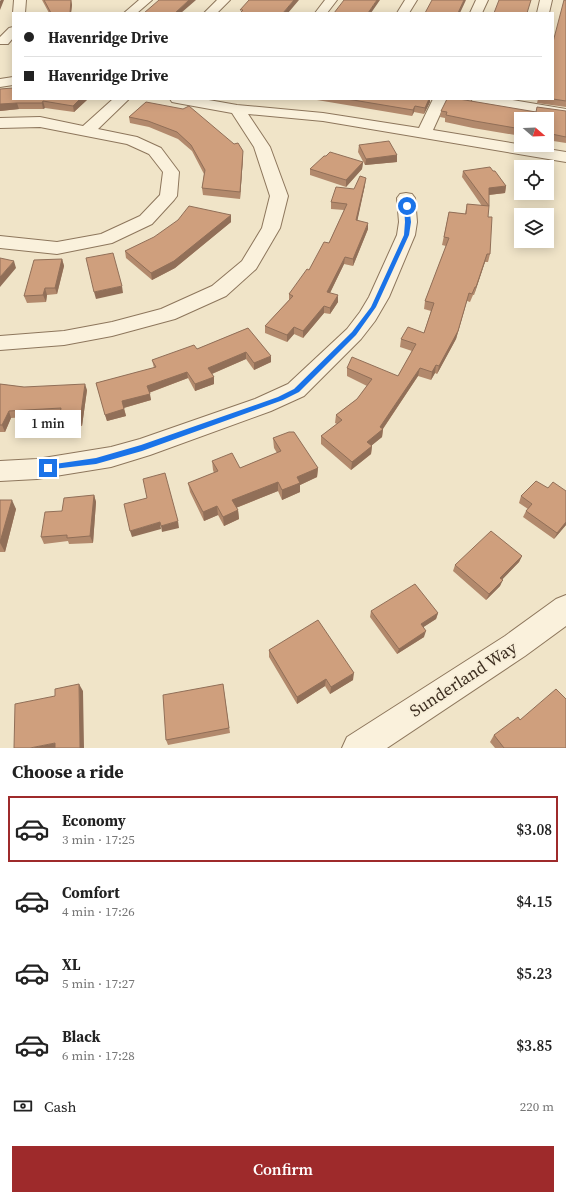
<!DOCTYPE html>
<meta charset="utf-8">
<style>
:root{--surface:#fff;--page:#f6f6f6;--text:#222;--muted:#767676;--line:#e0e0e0;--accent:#9e2a2b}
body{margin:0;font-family:"Source Serif 4",serif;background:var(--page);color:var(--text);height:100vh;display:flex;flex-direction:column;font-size:15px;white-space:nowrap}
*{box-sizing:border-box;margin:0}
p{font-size:13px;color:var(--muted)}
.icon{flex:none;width:22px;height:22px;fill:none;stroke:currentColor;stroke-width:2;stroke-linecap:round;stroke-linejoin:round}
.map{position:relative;height:748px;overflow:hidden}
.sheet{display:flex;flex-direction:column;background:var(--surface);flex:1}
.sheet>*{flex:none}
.banner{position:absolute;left:12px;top:12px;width:542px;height:88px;border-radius:0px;box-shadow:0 2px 10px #0003;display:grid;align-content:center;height:88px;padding:0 12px;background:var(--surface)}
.needle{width:26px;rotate:109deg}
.tools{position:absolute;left:514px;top:112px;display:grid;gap:8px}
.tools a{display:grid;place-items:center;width:40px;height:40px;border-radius:0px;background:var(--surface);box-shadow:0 2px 10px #0003;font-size:20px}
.end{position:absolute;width:18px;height:18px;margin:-9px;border:5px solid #1a73e8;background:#fff;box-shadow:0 0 0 2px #fff}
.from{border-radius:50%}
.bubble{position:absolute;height:28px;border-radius:0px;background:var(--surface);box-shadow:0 2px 10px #0003;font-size:13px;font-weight:600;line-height:28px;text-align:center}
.banner b{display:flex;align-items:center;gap:14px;height:38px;font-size:15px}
.banner b+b{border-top:1px solid var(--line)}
.banner i{width:10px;height:10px;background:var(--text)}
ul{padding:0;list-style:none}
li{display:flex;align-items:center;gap:12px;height:66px;margin:0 8px 6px;padding:0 4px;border:2px solid transparent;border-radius:0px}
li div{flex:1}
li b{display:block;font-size:15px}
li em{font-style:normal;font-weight:600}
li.active{border-color:var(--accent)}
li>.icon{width:36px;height:36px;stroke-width:1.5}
h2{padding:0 12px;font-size:18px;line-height:48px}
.pay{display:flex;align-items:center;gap:10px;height:44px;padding:0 12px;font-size:15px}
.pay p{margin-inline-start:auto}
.button{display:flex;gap:8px;margin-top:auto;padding:8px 12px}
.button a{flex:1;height:46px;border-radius:0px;background:var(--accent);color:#fff;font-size:16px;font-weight:600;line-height:46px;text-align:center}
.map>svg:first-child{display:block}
</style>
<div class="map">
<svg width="566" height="748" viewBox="0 0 566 748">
<rect width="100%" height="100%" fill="#f0e4c8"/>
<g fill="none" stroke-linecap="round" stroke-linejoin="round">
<g stroke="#8d765c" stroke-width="2">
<path id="minor" d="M14,0H26L25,13H13Z
M139,0H152L137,13H124Z
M217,0H230L217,13H204Z
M325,0H337L327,13H315Z
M405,0H417L409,13H397Z
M476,0H488L482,13H470Z
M540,0H552L549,13H537Z
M13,27V38L8,44H0V37L9,28Z
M13,77V85L0,87V79Z
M113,99H129L98,129L137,137L161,148L179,172L177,196L174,200L152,224L112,243L57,254L0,248V236L57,242L101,234L140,216L160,195L163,172L149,154L127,144L40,127L0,128V118L40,117L83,126Z
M170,99H203L237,105L323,113L419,128L433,99H447L433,130L566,152V162L323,121L248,114L270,147L288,196L280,228L256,269L226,296L175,319L112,336L64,345L0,350V336L64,331L112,322L161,309L212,286L242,261L262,228L270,196L254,147L232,113L177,103L172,102Z
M471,99H506L566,109V117L478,103L473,102Z
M406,193L412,194L415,198L417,222L415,235L389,297L375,321L361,339L304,396L271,411L150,455L111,467L37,479L0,481V461L37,459L111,447L140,439L255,399L288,384L347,329L360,312L369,297L397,235L399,222L397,198L400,194Z
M566,595V626L525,656L387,748H342L347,737L505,636L556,599Z"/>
</g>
<use href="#minor" fill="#faf1dc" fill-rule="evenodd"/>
</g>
<path fill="#b2896c" d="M42,0H71L72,5L71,13H49Z
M566,0V107L537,103L538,99H553Z
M0,89L13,99H88L74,112L45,108L43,109H19L0,111Z
M311,99H430V102L424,114L414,112L412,116Z
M146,102L243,157L240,199L203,195L202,188L204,174L192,151L178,139L149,127L130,123L129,117Z
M441,111L566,112V143L547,140V119H521V136L473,128L445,122V118L440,117Z
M359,145L397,155V162L365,165L358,152Z
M363,162L362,169L346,187L310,175V169Z
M463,171H493L506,186L505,193L489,195L488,217L490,254L488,262H485L474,295H473L470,302L467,301L456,339L437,374L435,373L431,380L418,376L383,429L382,437L372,445V446L371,454L351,470L321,444V436L337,424L335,423L336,415L357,399L367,386L347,376V368L398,376L412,351L400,347L401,339L424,333L431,311L424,309L425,301L446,246L442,245L449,212L465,214L467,204L482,206L462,177Z
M365,185L357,221L368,229L353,266L344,264L330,293L338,302L330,314L324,313L303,338L294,334L287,342L265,333V326L289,300V294L309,270L329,243L344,210L331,209V202L354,189Z
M231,215V222L175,268L152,280L126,258L125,251Z
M62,259L64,266L57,294L47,295L46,302L27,303L24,296Z
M248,328L271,362L254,370L246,359L212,374L214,377V384L195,391L188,378L149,393L151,400L124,408L126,416L107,421L96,383L154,368L152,360L197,349Z
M0,384L24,387L87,390L82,426L62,427L59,421L60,415L11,418L5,432H0Z
M273,438L318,468L317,477L300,485V492L282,500L278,491L236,508L238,510L239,519L224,526L218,515L204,521L190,492L188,483L214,473L213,470L212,461L240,468L277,453L274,448Z
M548,488L566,491V525L554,539L523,517L526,511L528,509L519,503L521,496Z
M94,495L96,502L93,543L69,544L68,541L44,544L41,537L62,511Z
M0,500L16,509L5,552H0Z
M522,556L519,562L502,579L500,586L486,600L453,571L455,565Z
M371,611L438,613L436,619L423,627L424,637L397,654L370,617Z
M269,650L353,680L330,694L325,686L297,704L269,657Z
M223,684L230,733L168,745L166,740Z
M520,720L566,748H495L490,742L494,735Z"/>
<path fill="#916f58" d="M1,0H4L0,10V1Z
M71,0L72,5L71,13H70Z
M189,0H196L181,13H175Z
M294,0H299L288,13H283Z
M377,0H380L371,13H368Z
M464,0H466L460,13H458Z
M80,99H88L74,112L73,106Z
M429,99H430V102L424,114L425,108Z
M43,101L45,108L43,109L42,103Z
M17,103L19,109L0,111V104Z
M415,106L414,112L412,116L413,110Z
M243,151V157L240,199V192Z
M397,155V162L365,165L366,159Z
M363,162L362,169L346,187V180Z
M366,178L365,185L356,227V220Z
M506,186L505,193L488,195L489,188Z
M231,215V222L175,268L152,280L151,273Z
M368,223V229L353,266V259Z
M487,254L485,262L474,295L476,287Z
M345,257L344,264L327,299V292Z
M62,259L64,266L57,294L55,288Z
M14,261L16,268L0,287V277Z
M122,286L123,293L96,299L94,292Z
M45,288L47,295L46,302L43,295Z
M469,293L456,339L437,374L439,366Z
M338,295V302L330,314V308Z
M324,306V313L303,338V331Z
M294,327V334L287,342V335Z
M246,352V359L209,375L208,368Z
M271,356V362L254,370V363Z
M436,365L435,373L431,380L432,372Z
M420,368L418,376L382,430L383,429L382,437L366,450L367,442L380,427Z
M187,372L188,378L148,393L147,386Z
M214,377V384L195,391V384Z
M85,384L87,390L82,426L80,420Z
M150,394L151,400L123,408L122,401Z
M124,409L126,416L107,421L105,415Z
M9,411L11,418L5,432L2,425Z
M372,446L371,454L351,470L352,462Z
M318,468L317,477L300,485V492L282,500V490L297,477Z
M278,482V491L233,509L232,500Z
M94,495L96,502L93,543L90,536Z
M12,500L16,509L5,552L0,543V542Z
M217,506L218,515L204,521L203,512Z
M238,510L239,519L224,526L223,517Z
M178,521L179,528L162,532L161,526Z
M160,522L161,529L132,537L130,531Z
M566,522V525L554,539L557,533Z
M522,556L519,562L498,584L500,578Z
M503,580L500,586L486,600L489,594Z
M438,613L436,619L419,630L421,624Z
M426,631L424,637L397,654L399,649Z
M354,673L353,680L330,694L331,687Z
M326,679L325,686L297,704V697Z
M79,684L83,691L84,748H80Z
M55,743L59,748H30Z"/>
<path fill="#cf9f7d" stroke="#916f58" d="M44,0H71L70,13H51Z
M159,0H189L175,13H144Z
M249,0H294L283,13H240L243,10H240Z
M344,0H377L368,13H334Z
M432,0H464L458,13H425Z
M499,0H531L527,13H494Z
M564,0H566V101L553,99V42Z
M13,88V99H80L73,106L43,101L42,103H17L0,104V89Z
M347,99H429L425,108L415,106L413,110Z
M447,99H459L536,112L537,107L566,111V137L547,133V119H521V129L475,121L446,115L447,112L441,111Z
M146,102L183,109L189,106L234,144L238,143L243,151L240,192L202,188L205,170L191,145L177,132L148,121L129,117Z
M389,141L397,155L366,159L359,145Z
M330,152L363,162L346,180L310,169L324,156H326Z
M490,167L493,171H495L506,186L489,188V206L463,171Z
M360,176L366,178L356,220L368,223L353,259L345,257L327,292L338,295L330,308L324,306L303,331L294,327L287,335L265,326L293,296L289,294L307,269L309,270L324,242L329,243L347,204L331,202L336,187L354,189Z
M467,204L489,206L488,217H492L490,254H487L476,287H475L472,294L469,293L458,331L439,366L436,365L432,372L420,368L380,427L383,429L367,442L372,446L352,462L321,436L342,420L336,415L357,399L372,379L347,368L352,357L398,376L416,344L401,339L408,327L424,333L434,303L425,301L449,238L444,237L449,212L466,214Z
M189,206L231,215L174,261L151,273L125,251L154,237L178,220Z
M113,253L122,286L94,292L86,258Z
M0,258L14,261L0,277Z
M62,259L55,288H45L43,295L24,296L34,260Z
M248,328L271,356L254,363L246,352L208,368L214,377L195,384L187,372L147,386L150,394L122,401L124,409L105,415L96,383L156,367L152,360L194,345L197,349Z
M0,384L24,387L85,384L80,420L59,421L61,408L9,411L2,425H0Z
M289,432H294L318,468L297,477L300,483L282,490L278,482L232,500L238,510L223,517L217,506L203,512L188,483L218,471L212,461L232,453L240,468L281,451L273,438Z
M165,473L178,521L161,526L160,522L130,531L124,504L147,498L143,479Z
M536,481L548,488L553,482L566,491V522L557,533L526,511L532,504L521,496Z
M94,495L90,536L67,538V535L41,537L45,512L62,511L64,498Z
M0,500H12L0,542Z
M491,531L522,556L500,578L503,580L489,594L455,565Z
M415,584L438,613L421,624L426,631L399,649L371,611Z
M318,620L354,673L331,687L326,679L297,697L269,650Z
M79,684L80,748H55V743L30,748H14L15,704L55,696V689Z
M223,684L229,728L166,740L163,695Z
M556,689L566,699V748H504L494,735L518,717L520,720Z"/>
<path fill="#1a73e8" d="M407,205L409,206L411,222L409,235L376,307L356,335L299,392L283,400L142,451L96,464L45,470V466L48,465L96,458L141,445L278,397L294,389L352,332L371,307L404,235L405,222L404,206Z"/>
<g text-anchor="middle" stroke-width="4" stroke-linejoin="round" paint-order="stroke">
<g font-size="17" fill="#3d2e20" stroke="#f7eed8">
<text transform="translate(463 679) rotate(-33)" y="6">Sunderland Way</text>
</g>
</g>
</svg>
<div class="tools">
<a><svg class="needle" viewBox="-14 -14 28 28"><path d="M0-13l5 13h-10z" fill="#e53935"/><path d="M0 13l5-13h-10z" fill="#767676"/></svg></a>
<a><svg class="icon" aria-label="locate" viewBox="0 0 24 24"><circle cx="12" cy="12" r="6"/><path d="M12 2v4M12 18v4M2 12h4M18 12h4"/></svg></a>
<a><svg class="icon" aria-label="layers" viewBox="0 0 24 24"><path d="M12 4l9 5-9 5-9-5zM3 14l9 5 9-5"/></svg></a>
</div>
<i class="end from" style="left:407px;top:206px"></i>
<i class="end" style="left:48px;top:468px"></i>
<div class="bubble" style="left:15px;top:410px;width:66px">1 min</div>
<div class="banner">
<b><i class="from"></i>Havenridge Drive</b>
<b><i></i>Havenridge Drive</b>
</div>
</div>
<section class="sheet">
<h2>Choose a ride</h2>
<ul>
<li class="active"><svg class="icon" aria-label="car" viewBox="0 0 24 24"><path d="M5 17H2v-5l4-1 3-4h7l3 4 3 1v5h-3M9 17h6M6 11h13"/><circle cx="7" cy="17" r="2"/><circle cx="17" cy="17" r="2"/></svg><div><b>Economy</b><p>3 min · 17:25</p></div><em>$3.08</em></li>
<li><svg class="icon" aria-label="car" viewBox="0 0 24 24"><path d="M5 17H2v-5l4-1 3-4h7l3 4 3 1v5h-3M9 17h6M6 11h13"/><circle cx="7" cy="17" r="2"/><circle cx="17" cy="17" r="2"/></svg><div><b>Comfort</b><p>4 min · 17:26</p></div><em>$4.15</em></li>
<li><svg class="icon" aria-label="car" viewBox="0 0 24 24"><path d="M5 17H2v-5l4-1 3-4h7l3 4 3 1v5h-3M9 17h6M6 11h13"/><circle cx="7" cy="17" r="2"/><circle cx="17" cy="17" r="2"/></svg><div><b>XL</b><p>5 min · 17:27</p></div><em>$5.23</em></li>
<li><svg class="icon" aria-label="car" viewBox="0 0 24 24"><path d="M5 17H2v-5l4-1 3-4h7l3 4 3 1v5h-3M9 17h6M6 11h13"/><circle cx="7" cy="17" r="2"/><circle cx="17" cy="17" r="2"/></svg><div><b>Black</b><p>6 min · 17:28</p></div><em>$3.85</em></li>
</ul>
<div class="pay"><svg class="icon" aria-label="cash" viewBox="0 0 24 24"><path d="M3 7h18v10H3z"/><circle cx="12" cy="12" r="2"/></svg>Cash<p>220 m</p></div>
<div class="button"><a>Confirm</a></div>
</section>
